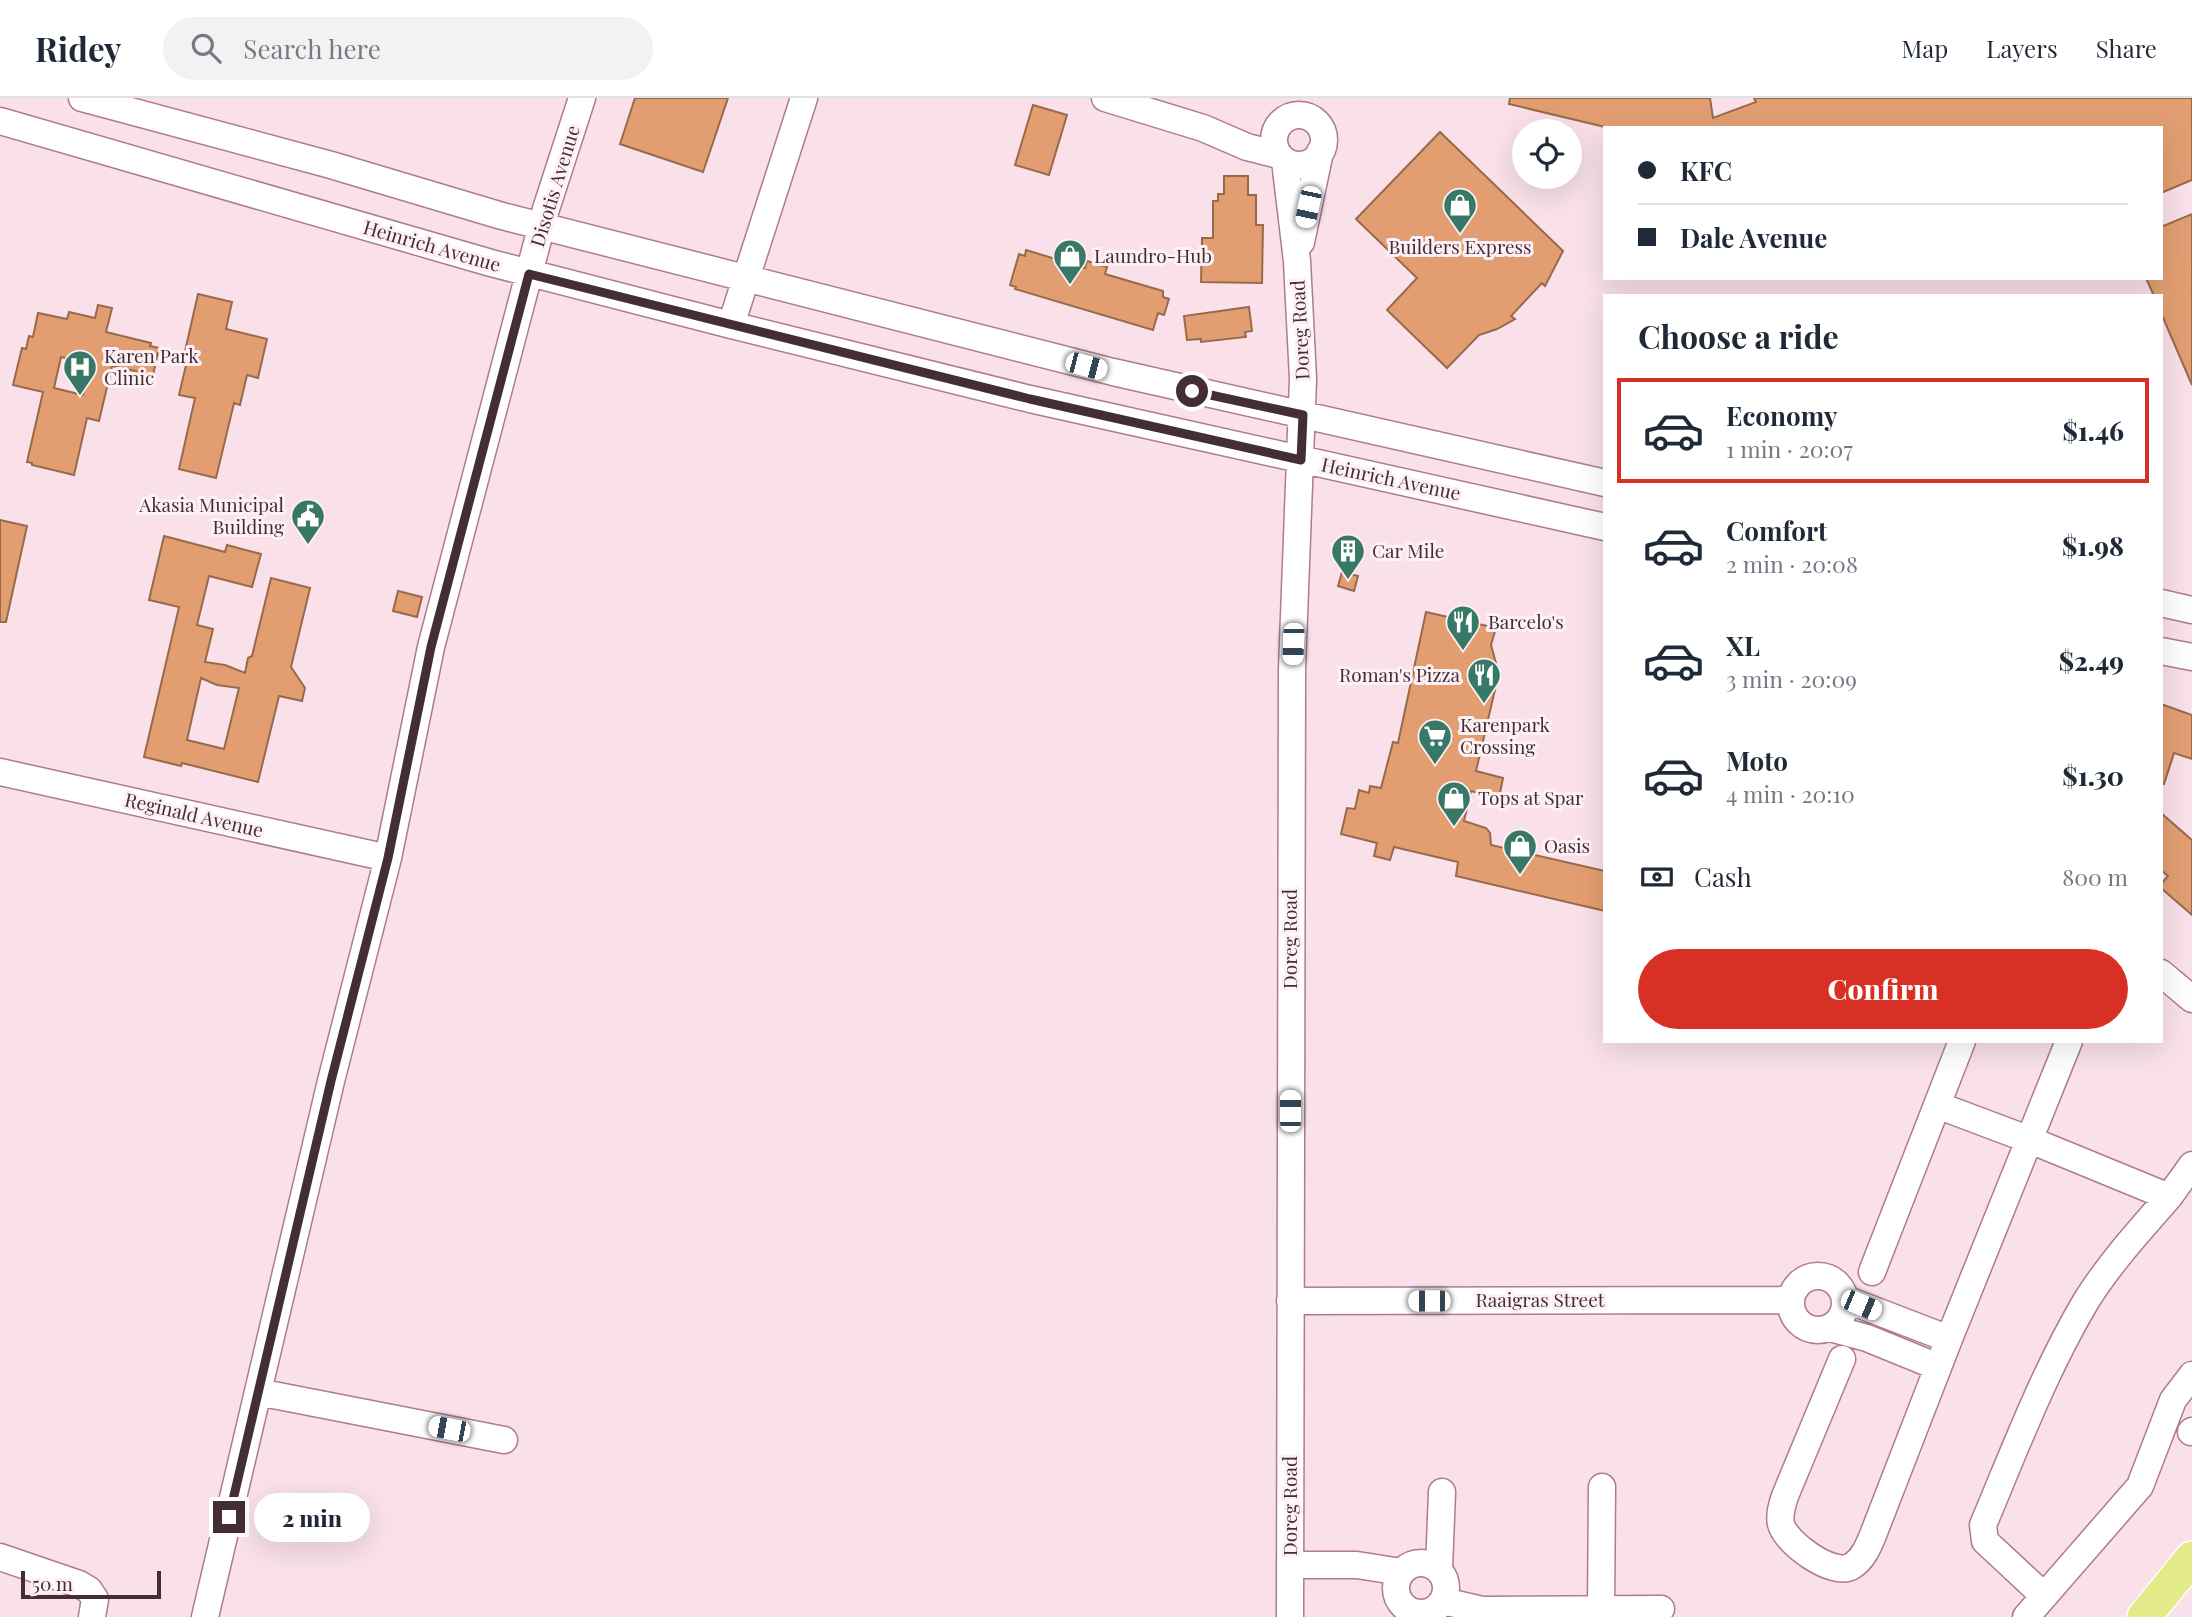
<!DOCTYPE html>
<meta charset="utf-8">
<style>
:root{--surface:#fff;--page:#f2f2f3;--text:#1f2937;--muted:#747a83;--line:#e0e1e3;--accent:#d93025}
body{margin:0;font-family:"Playfair Display",serif;background:var(--page);color:var(--text);height:100vh;display:flex;flex-direction:column;font-size:26px;white-space:nowrap}
*{box-sizing:border-box;margin:0}
p{font-size:23px;color:var(--muted)}
.icon{flex:none;width:38px;height:38px;fill:none;stroke:currentColor;stroke-width:2;stroke-linecap:round;stroke-linejoin:round}
.map{position:relative;flex:1;overflow:hidden}
.sheet{position:absolute;left:1603px;top:196px;width:560px;height:749px;display:flex;flex-direction:column;background:var(--surface);border-radius:0px;box-shadow:0 7px 28px #0002}
.sheet>*{flex:none}
.top-card{position:absolute;left:1603px;top:28px;width:560px;height:154px;border-radius:0px;box-shadow:0 7px 28px #0002;display:grid;align-content:center;height:154px;padding:0 35px;background:var(--surface)}
.tools{position:absolute;left:1512px;top:21px;display:grid;gap:14px}
.tools a{display:grid;place-items:center;width:70px;height:70px;border-radius:50%;background:var(--surface);box-shadow:0 7px 28px #0002;font-size:35px}
.scale{position:absolute;left:21px;bottom:18px;width:140px;box-sizing:border-box;padding-left:7px;border:4px solid #442d36;border-top:0;font-size:19px;line-height:24px;white-space:nowrap;color:#442d36;-webkit-text-stroke:5px #fef1f6;paint-order:stroke}
.end{position:absolute;width:32px;height:32px;margin:-16px;border:9px solid #442d36;background:#fff;box-shadow:0 0 0 4px #fff}
.from{border-radius:50%}
.bubble{position:absolute;height:49px;border-radius:24px;background:var(--surface);box-shadow:0 7px 28px #0002;font-size:23px;font-weight:800;line-height:49px;text-align:center}
.car{position:absolute;width:21px;height:42px;margin:-21px -10px;border-radius:9px;box-shadow:0 0 5px 2px #0007;background:linear-gradient(#fff 24%,#345 0 40%,#fff 0 76%,#345 0 86%,#fff 0)}
.top-card b{display:flex;align-items:center;gap:24px;height:66px;font-size:26px}
.top-card b+b{border-top:2px solid var(--line)}
.top-card i{width:18px;height:18px;background:var(--text)}
ul{padding:0;list-style:none}
li{display:flex;align-items:center;gap:21px;height:105px;margin:0 14px 10px;padding:0 21px;border:4px solid transparent;border-radius:0px}
li div{flex:1}
li b{display:block;font-size:26px}
li em{font-style:normal;font-weight:800}
li.selected{border-color:var(--accent)}
li>.icon{width:63px;height:63px;stroke-width:1.5}
h2{padding:0 35px;font-size:32px;line-height:84px}
.pay{display:flex;align-items:center;gap:18px;height:77px;padding:0 35px;font-size:26px}
.pay p{margin-inline-start:auto}
.cta{display:flex;gap:14px;margin-top:auto;padding:14px 35px}
.cta a{flex:1;height:80px;border-radius:42px;background:var(--accent);color:#fff;font-size:28px;font-weight:800;line-height:80px;text-align:center}
header{display:flex;align-items:center;gap:42px;box-sizing:border-box;height:98px;padding:0 35px;background:var(--surface);border-bottom:2px solid var(--line)}
header strong{font-size:33px}
nav{display:flex;gap:38px;margin-inline-start:auto;font-size:24px}
.search{width:490px;height:63px;background:var(--page);display:flex;align-items:center;gap:18px;box-sizing:border-box;padding:0 24px;border-radius:38px;color:var(--muted);font-size:26px}
.map>svg:first-child{display:block}
</style>
<header>
<strong>Ridey</strong>
<div class="search"><svg class="icon" aria-label="search" viewBox="0 0 24 24"><circle cx="10" cy="10" r="6"/><path d="M15 15l6 6"/></svg>Search here</div>
<nav><a>Map</a><a>Layers</a><a>Share</a></nav>
</header>
<div class="map">
<svg width="2192" height="1519" viewBox="0 0 2192 1519">
<rect width="100%" height="100%" fill="#f9e0e9"/>
<path fill="#e29e71" stroke="#986a4c" stroke-width="2" fill-rule="evenodd" d="M635,0H728L703,74L620,46Z
M1510,0H1710L1713,20L1756,4L1754,0H2192V82L2161,95V30H1609L1509,6Z
M1033,7L1067,17L1049,77L1015,67Z
M1440,34L1563,153L1545,188L1542,185L1511,218L1515,221L1497,231L1479,237L1447,270L1387,212L1417,180L1356,121Z
M1224,78H1248V97H1256V127H1263L1262,185L1201,184L1202,140H1213V103H1218V96H1224Z
M2192,116V287L2161,215V198H2154L2146,180H2161V129Z
M1026,152L1085,170L1087,163L1107,169L1105,176L1163,193V199L1169,201L1164,217L1158,215L1153,232L1015,191L1016,189L1010,187L1019,156L1025,158Z
M198,196L232,204L226,231L267,241L258,280L247,277L240,307L234,305L216,380L179,371L195,300L179,297L187,263L183,262Z
M98,207L112,210L106,234L151,245L150,248L159,250L153,277L112,268L99,323L87,320L74,377L32,367V365L27,364L43,294L13,287L22,250L26,251L29,238L33,239L38,215L67,221L69,214L95,220ZM61,259L90,266L83,297L54,290Z
M1249,209L1252,233L1245,234L1246,239L1201,244V241L1187,242L1184,218Z
M0,422L27,428L6,524H0Z
M164,438L225,454L227,447L261,456L252,489L209,478L197,527L213,531L205,564L225,567L245,575L248,560L252,558L271,480L310,490L291,569L305,590L302,603L279,598L258,684L182,665L181,668L144,659L179,509L149,502ZM201,580L217,587L239,590L224,651L187,642Z
M1342,474L1358,478L1354,493L1338,488Z
M398,493L422,499L417,519L393,513Z
M1426,514L1496,530L1491,547L1496,565L1495,578L1498,579L1476,673L1503,680L1499,700L1471,693L1464,723L1486,730L1490,735L1491,747L1605,773V813L1456,778L1458,764L1394,749L1390,762L1374,758L1377,745L1341,736L1347,710L1355,711L1359,692L1369,695L1370,688L1381,690L1393,644L1398,645Z
M2161,606L2192,617V661L2174,655L2164,686L2161,685Z
M2161,715L2192,742V817L2161,790V786L2168,778L2161,772Z"/>
<g fill="none" stroke-linecap="round" stroke-linejoin="round">
<g stroke="#b07a8f" stroke-width="29">
<path id="minor" d="M82,0L331,67L502,118L1113,274L1605,385
M1105,0L1203,30L1247,49L1279,57
M1274 42a25 25 0 1 1 50 0a25 25 0 1 1-50 0Z
M0,23L491,165L731,227L1030,301L1605,429
M1285,63L1297,163L1303,281L1292,571L1290,1519
M1301,144L1320,54
M731,227L804,0
M2161,505L2192,512
M2161,553L2192,559
M0,674L388,760
M2161,875L2192,901
M1937,1007L2030,1042L2169,1099C2140,1132 2109,1166 2086,1203C2044,1274 2015,1351 1983,1427L1985,1443L2044,1498
M2169,1099L2192,1067
M1872,1174L1962,943
M1791 1205a27 27 0 1 1 54 0a27 27 0 1 1-54 0Z
M1845,1201L1949,1241
M1290,1203L1790,1202
M1830,1230L1867,1240L1938,1269
M1842,1261L1785,1398C1782,1407 1779,1416 1781,1426C1785,1444 1833,1480 1852,1468C1863,1461 1868,1449 1873,1437L1949,1241L2069,943
M258,1294L504,1342
M2191,1334L2192,1333
M0,1459L79,1486L89,1492L95,1501L92,1519
M1396 1490a25 25 0 1 1 50 0a25 25 0 1 1-50 0Z
M1290,1467H1357L1401,1474
M1439,1471L1442,1394
M1443,1503L1482,1512L1661,1511
M1601,1512L1602,1389
M205,1519L331,983L388,760L431,549L546,111L582,0
M2026,1519L2140,1388L2173,1302L2192,1277"/>
</g>
<g stroke="#fff" stroke-width="36">
<path id="major" d="M2144,1519L2192,1460"/>
</g>
<use href="#minor" stroke="#fff" stroke-width="26"/>
<use href="#major" stroke="#e3ea89" stroke-width="33"/>
</g>
<g fill="none" stroke-linecap="round" stroke-linejoin="round">
<path stroke="#442d36" stroke-width="9" d="M229,1419L331,983L388,760L431,549L529,176L1030,301L1301,362L1303,317L1192,293"/>
</g>
<defs>
<g id="shop-pin" transform="scale(1.75)"><path d="M0 17L-7.5 6A9.5 9.5 0 1 1 7.5 6Z" fill="#387867" stroke="#fef1f6"/><path d="M-5-2.5h2.3a2.7 3.5 0 0 1 5.4 0H5L5.5 6h-11ZM-1.5-2.5h3a1.5 2.3 0 0 0-3 0Z" fill="#fff"/></g>
<g id="hospital-pin" transform="scale(1.75)"><path d="M0 17L-7.5 6A9.5 9.5 0 1 1 7.5 6Z" fill="#387867" stroke="#fef1f6"/><path d="M-5-5h3v3.5h4V-5h3V5h-3V1.5h-4V5h-3Z" fill="#fff"/></g>
<g id="civic-pin" transform="scale(1.75)"><path d="M0 17L-7.5 6A9.5 9.5 0 1 1 7.5 6Z" fill="#387867" stroke="#fef1f6"/><path d="M-.6-6.5H3V-4.5H.6V-3L4-1V1h2V6H-6V1h2V-1L-.6-3ZM-1.2 2.5V6h2.4V2.5Z" fill="#fff"/></g>
<g id="building-pin" transform="scale(1.75)"><path d="M0 17L-7.5 6A9.5 9.5 0 1 1 7.5 6Z" fill="#387867" stroke="#fef1f6"/><path d="M-4-6H4V6H1V3H-1V6H-4ZM-2.5-4.3h1.7v1.8h-1.7ZM.8-4.3h1.7v1.8H.8ZM-2.5-1h1.7V.8h-1.7ZM.8-1h1.7V.8H.8Z" fill="#fff"/></g>
<g id="restaurant-pin" transform="scale(1.75)"><path d="M0 17L-7.5 6A9.5 9.5 0 1 1 7.5 6Z" fill="#387867" stroke="#fef1f6"/><path d="M-5-6h1v4h1v-4h1v4h1v-4h1v5L-1.5 .5V6h-2V.5L-5-1ZM5-6V6H3V1.5H1.5Q1.5-4 5-6Z" fill="#fff"/></g>
<g id="supermarket-pin" transform="scale(1.75)"><path d="M0 17L-7.5 6A9.5 9.5 0 1 1 7.5 6Z" fill="#387867" stroke="#fef1f6"/><path d="M-6-5.5h2.5l.6 2H6L4.5 2H-2.5L-4.4-4H-6ZM-1.5 3.2a1.3 1.3 0 1 0 .1 0ZM3 3.2a1.3 1.3 0 1 0 .1 0Z" fill="#fff"/></g>
</defs>
<g fill-rule="evenodd">
<use href="#shop-pin" x="1460" y="107"/>
<use href="#shop-pin" x="1070" y="158"/>
<use href="#hospital-pin" x="80" y="269"/>
<use href="#civic-pin" x="308" y="418"/>
<use href="#building-pin" x="1348" y="453"/>
<use href="#restaurant-pin" x="1463" y="524"/>
<use href="#restaurant-pin" x="1484" y="577"/>
<use href="#supermarket-pin" x="1435" y="638"/>
<use href="#shop-pin" x="1454" y="700"/>
<use href="#shop-pin" x="1520" y="748"/>
</g>
<g text-anchor="middle" stroke-width="6" stroke-linejoin="round" paint-order="stroke">
<g font-size="19" fill="#442d36" stroke="#fef1f6">
<text transform="translate(555 88) rotate(-73)" y="7">Disotis Avenue</text>
<text transform="translate(432 148) rotate(16)" y="7">Heinrich Avenue</text>
<text transform="translate(1300 232) rotate(-93)" y="7">Doreg Road</text>
<text transform="translate(1391 381) rotate(12)" y="7">Heinrich Avenue</text>
<text transform="translate(194 717) rotate(13)" y="7">Reginald Avenue</text>
<text transform="translate(1290 841) rotate(-90)" y="7">Doreg Road</text>
<text x="1540" y="1209">Raaigras Street</text>
<text transform="translate(1290 1408) rotate(-90)" y="7">Doreg Road</text>
</g>
<g font-size="19" fill="#442d36" stroke="#fef1f6" text-anchor="start">
<text x="1460" y="156" text-anchor="middle">Builders Express</text>
<text x="1094" y="165">Laundro-Hub</text>
<text x="104" y="265">Karen Park<tspan x="104" dy="22">Clinic</tspan></text>
<text x="284" y="414" text-anchor="end">Akasia Municipal<tspan x="284" dy="22">Building</tspan></text>
<text x="1372" y="460">Car Mile</text>
<text x="1488" y="531">Barcelo's</text>
<text x="1460" y="584" text-anchor="end">Roman's Pizza</text>
<text x="1460" y="634">Karenpark<tspan x="1460" dy="22">Crossing</tspan></text>
<text x="1478" y="707">Tops at Spar</text>
<text x="1544" y="755">Oasis</text>
</g>
</g>
</svg>
<div class="tools">
<a><svg class="icon" aria-label="locate" viewBox="0 0 24 24"><circle cx="12" cy="12" r="6"/><path d="M12 2v4M12 18v4M2 12h4M18 12h4"/></svg></a>
</div>
<div class="scale">50 m</div>
<i class="end from" style="left:1192px;top:293px"></i>
<i class="end" style="left:229px;top:1419px"></i>
<div class="bubble" style="left:254px;top:1395px;width:116px">2 min</div>
<i class="car" style="left:1308px;top:109px;rotate:192deg"></i>
<i class="car" style="left:1086px;top:268px;rotate:105deg"></i>
<i class="car" style="left:1293px;top:546px;rotate:182deg"></i>
<i class="car" style="left:1290px;top:1013px;rotate:0deg"></i>
<i class="car" style="left:1429px;top:1203px;rotate:270deg"></i>
<i class="car" style="left:1861px;top:1207px;rotate:113deg"></i>
<i class="car" style="left:449px;top:1331px;rotate:281deg"></i>
<div class="top-card">
<b><i class="from"></i>KFC</b>
<b><i></i>Dale Avenue</b>
</div>
<section class="sheet">
<h2>Choose a ride</h2>
<ul>
<li class="selected"><svg class="icon" aria-label="car" viewBox="0 0 24 24"><path d="M5 17H2v-5l4-1 3-4h7l3 4 3 1v5h-3M9 17h6M6 11h13"/><circle cx="7" cy="17" r="2"/><circle cx="17" cy="17" r="2"/></svg><div><b>Economy</b><p>1 min · 20:07</p></div><em>$1.46</em></li>
<li><svg class="icon" aria-label="car" viewBox="0 0 24 24"><path d="M5 17H2v-5l4-1 3-4h7l3 4 3 1v5h-3M9 17h6M6 11h13"/><circle cx="7" cy="17" r="2"/><circle cx="17" cy="17" r="2"/></svg><div><b>Comfort</b><p>2 min · 20:08</p></div><em>$1.98</em></li>
<li><svg class="icon" aria-label="car" viewBox="0 0 24 24"><path d="M5 17H2v-5l4-1 3-4h7l3 4 3 1v5h-3M9 17h6M6 11h13"/><circle cx="7" cy="17" r="2"/><circle cx="17" cy="17" r="2"/></svg><div><b>XL</b><p>3 min · 20:09</p></div><em>$2.49</em></li>
<li><svg class="icon" aria-label="car" viewBox="0 0 24 24"><path d="M5 17H2v-5l4-1 3-4h7l3 4 3 1v5h-3M9 17h6M6 11h13"/><circle cx="7" cy="17" r="2"/><circle cx="17" cy="17" r="2"/></svg><div><b>Moto</b><p>4 min · 20:10</p></div><em>$1.30</em></li>
</ul>
<div class="pay"><svg class="icon" aria-label="cash" viewBox="0 0 24 24"><path d="M3 7h18v10H3z"/><circle cx="12" cy="12" r="2"/></svg>Cash<p>800 m</p></div>
<div class="cta"><a>Confirm</a></div>
</section>
</div>
